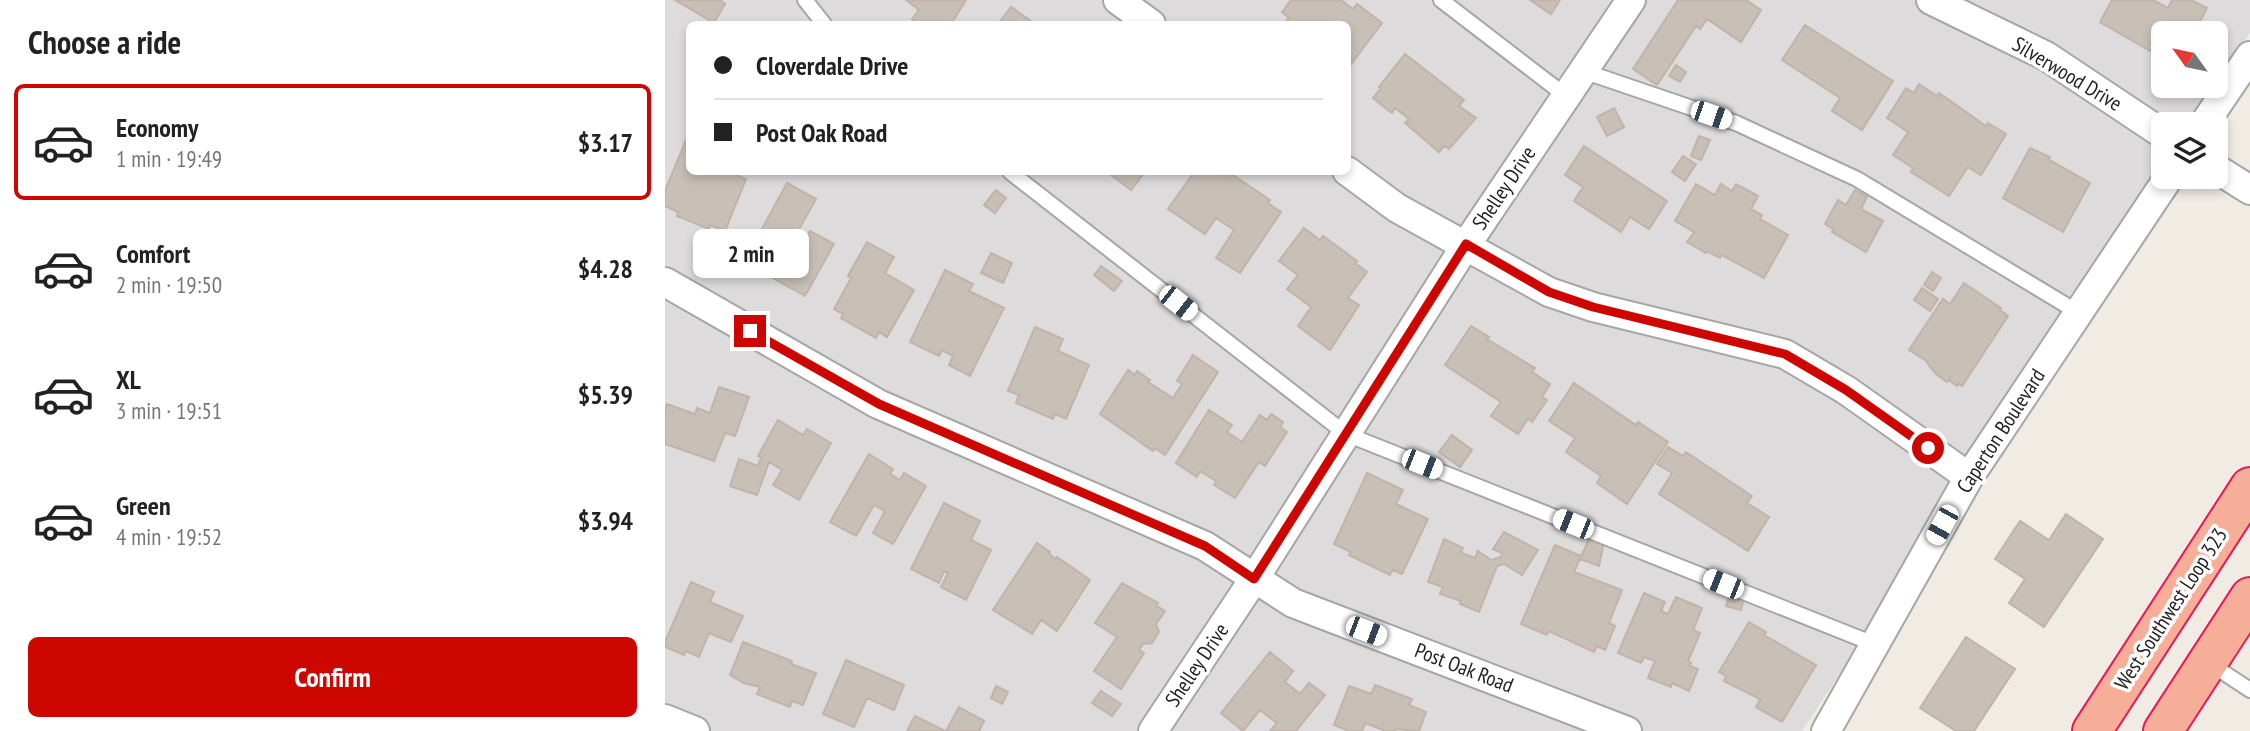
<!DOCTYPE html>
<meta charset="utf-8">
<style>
:root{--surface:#fff;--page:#f2f2f2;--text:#222;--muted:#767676;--line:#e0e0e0;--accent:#cd0600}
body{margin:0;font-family:"PT Sans Narrow",sans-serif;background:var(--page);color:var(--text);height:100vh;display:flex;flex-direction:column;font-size:26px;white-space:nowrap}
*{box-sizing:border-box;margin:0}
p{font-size:23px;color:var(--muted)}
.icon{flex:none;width:38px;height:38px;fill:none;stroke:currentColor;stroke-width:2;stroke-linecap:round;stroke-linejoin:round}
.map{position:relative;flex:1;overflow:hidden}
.side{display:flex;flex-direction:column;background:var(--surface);width:665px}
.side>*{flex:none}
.top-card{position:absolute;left:21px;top:21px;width:665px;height:154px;border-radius:10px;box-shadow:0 4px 10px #0003;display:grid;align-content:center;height:154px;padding:0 28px;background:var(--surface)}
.needle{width:46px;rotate:303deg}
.buttons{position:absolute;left:1486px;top:21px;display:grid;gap:14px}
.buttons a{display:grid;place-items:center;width:77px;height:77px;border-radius:10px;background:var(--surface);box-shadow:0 4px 10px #0003;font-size:35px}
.end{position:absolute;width:32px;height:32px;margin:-16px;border:9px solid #cd0600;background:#fff;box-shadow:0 0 0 4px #fff}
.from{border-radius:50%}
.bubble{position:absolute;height:49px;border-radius:10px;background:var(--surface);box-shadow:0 4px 10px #0003;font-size:23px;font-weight:800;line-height:49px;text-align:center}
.car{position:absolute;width:21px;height:42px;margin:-21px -10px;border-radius:9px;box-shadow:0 0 5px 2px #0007;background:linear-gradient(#fff 24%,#345 0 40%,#fff 0 76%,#345 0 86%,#fff 0)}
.top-card b{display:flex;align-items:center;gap:24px;height:66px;font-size:26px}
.top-card b+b{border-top:2px solid var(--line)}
.top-card i{width:18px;height:18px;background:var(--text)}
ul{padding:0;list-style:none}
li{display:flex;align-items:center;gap:21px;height:116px;margin:0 14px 10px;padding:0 14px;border:4px solid transparent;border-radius:10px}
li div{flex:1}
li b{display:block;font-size:26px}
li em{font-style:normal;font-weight:800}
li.current{border-color:var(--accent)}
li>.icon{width:63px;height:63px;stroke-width:1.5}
h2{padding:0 28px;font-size:32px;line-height:84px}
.action{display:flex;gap:14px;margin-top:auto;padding:14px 28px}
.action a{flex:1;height:80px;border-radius:10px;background:var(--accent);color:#fff;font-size:28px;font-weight:800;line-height:80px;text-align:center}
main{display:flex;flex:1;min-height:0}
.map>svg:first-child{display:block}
</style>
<main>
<section class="side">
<h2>Choose a ride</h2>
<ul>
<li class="current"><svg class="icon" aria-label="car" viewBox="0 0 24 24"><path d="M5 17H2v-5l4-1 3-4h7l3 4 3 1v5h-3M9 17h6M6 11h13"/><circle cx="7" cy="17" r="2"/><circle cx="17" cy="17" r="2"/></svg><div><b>Economy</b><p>1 min · 19:49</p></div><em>$3.17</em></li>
<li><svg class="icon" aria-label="car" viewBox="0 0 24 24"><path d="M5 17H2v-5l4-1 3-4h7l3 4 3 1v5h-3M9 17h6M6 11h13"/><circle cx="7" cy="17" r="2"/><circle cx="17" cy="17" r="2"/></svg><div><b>Comfort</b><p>2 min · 19:50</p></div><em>$4.28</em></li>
<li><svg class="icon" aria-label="car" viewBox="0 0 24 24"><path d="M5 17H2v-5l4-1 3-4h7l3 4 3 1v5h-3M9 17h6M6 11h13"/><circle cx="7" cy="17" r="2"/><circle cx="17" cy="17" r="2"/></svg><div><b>XL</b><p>3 min · 19:51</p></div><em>$5.39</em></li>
<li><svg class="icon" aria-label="car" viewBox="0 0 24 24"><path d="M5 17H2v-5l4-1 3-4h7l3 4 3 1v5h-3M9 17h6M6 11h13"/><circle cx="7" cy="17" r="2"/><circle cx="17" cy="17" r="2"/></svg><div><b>Green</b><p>4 min · 19:52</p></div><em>$3.94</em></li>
</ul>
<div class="action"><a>Confirm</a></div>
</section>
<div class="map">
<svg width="1585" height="731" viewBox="0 0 1585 731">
<rect width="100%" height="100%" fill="#f0ece4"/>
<path fill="#dddbdb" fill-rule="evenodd" d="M0,0H1585V32L1536,124H1498V177H1504L1137,731H0ZM24,24H682V172H24ZM1498,33H1550V86H1498Z"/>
<path fill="#c8bfb7" stroke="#c3b3a6" stroke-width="2" d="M10,0H55L60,4L49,23Z
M241,0H301L286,24H255L247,19L254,10Z
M626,0H676L688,9L692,4L717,23L683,68L682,24H619L624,18L617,12Z
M865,0H895L886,14Z
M1013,0H1081L1096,10L1076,42L1042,19L1035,29L1031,26L992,85L968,69Z
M1447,0H1488L1503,8L1507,0H1526L1542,8L1529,33H1498V47L1492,44L1487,52L1435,22Z
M346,7L370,24H333Z
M1140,25L1228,81L1197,130L1167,111L1175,98L1117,60Z
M740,54L799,100L794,106L811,118L784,149L779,146L774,152L740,123L744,119L730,108L727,113L708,98L716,88L714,87Z
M1011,65L1021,72L1015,82L1004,76Z
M1254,84L1272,96L1274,93L1321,126L1323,123L1341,134L1316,175L1303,167L1284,196L1246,172L1248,168L1228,155L1243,132L1222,118L1241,88L1249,93Z
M949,108L959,127L942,136L932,117Z
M1034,136L1045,140L1036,160L1026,156Z
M21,140L24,142V172H64L81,179L60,231L45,225L44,229L12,216L13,212L0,206V191Z
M919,146L1002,201L984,229L965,217L956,232L909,201L918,187L900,175Z
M1365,148L1385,157L1383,159L1425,183L1398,232L1338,198Z
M1018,156L1031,164L1020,181L1007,172Z
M442,172H480L466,190Z
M529,172H549L555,176L557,172L564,177L566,174L605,200L603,203L616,212L575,273L551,258L569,230L551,218L540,234L503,209Z
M122,183L151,199L133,231L142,236L145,231L169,244L140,296L79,262Z
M1031,184L1050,195L1056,184L1067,191L1071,184L1093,196L1086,209L1097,215L1095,219L1123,235L1099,278L1057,255L1055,258L1042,251L1041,253L1022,242L1029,232L1010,221Z
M331,190L341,198L330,213L319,205Z
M1190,190L1202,197L1196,209L1218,221L1201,252L1167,232L1169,230L1160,224L1173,200L1181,205Z
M639,228L655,240L658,236L692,261L690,263L702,272L683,298L694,305L665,350L633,326L646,307L622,289L633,275L614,261Z
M202,242L229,257L220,273L249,290L222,337L214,332L211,338L176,318L178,314L169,309L186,278L183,276Z
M326,253L347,263L338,283L316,273Z
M436,266L457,281L449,291L429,275Z
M280,270L308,284L304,291L339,308L305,376L284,365L288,356L277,350L274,356L245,342Z
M1267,272L1276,278L1268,291L1259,285Z
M1299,283L1336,308L1335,310L1343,316L1297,386L1294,384L1292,386L1285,381V378L1282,382L1270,373L1260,360L1244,350L1278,299L1285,304Z
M1257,288L1273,299L1265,311L1249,300Z
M806,326L824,337L822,339L870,368L867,372L885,384L877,397L882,400L867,422L863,419L853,434L826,416L836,402L780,365Z
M370,327L398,339L393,351L424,365L401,419L390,414L388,419L351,403L354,395L343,391Z
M528,355L553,372L500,455L490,448L488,451L435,414L463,370L470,375L472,371L485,380L483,382L508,398L517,384L512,381Z
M909,383L971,425L973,422L1003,442L962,504L932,483L936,476L901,452L910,438L884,421Z
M54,387L84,397L70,436L60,433L49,461L0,444V410L2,404L30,414L32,408L45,413Z
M544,410L567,425L562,432L577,442L595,415L602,420L606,414L618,422L615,427L622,432L600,466L594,462L570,498L549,485L551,481L535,471L532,477L511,463Z
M113,420L138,435L142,429L166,443L134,500L108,485L117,470L104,462L92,495L65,486L74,459L93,466L96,457L93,456Z
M787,435L807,450L795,467L774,452Z
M1003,447L1018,456L1021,452L1087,496L1082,503L1104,517L1083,551L994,494L1007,473L992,464Z
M204,454L228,469L225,474L235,480L239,473L261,486L228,544L208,533L220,511L209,505L191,536L165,522Z
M702,473L738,490L731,504L763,519L737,574L728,570L725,575L684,555L686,552L669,544Z
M279,503L315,521L306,540L326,550L301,600L276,587L283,573L279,571L274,583L246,569Z
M1401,514L1438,539L1379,627L1344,603L1360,579L1330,559L1355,521L1384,540Z
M839,532L873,550L857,575L839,564L832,566L814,612L795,604L796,601L775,594L778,587L763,582L779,539L798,548L796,553L810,558L813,551L826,560L836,557L837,553L828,549Z
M925,537L939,542L934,566L915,559Z
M372,543L385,552L384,554L391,559L392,557L425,580L392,631L376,620L367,634L328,610Z
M890,545L916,556L909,572L957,590L944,623L950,626L940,650L932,646L929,652L884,631L882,635L856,624Z
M26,582L49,592L45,602L78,616L66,642L44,633L34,657L21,651L19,655L0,647V642Z
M457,583L493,603L492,606L500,611L491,624L494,632L487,643L478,644L474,650L479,653L456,689L429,671L452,637L430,623Z
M979,593L1000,602L996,611L1003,614L1011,597L1037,608L1028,630L1035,633L1023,661L1026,663L1025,666L1033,669L1024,691L1007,683L1006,687L983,678L990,661L979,657L976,663L953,653Z
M1065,594L1079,598L1076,610L1061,606Z
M1084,622L1101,632L1099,635L1151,665L1117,722L1091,707L1095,699L1059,681L1061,676L1054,672Z
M1301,637L1350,669L1309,731H1291L1255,708Z
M78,642L127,661L126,664L151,673L138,705L127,701L125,707L92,694L95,687L79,683L65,675Z
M605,652L628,671L620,682L635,694L644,683L660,695L631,731H605L612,723L595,710L578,731L556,713Z
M181,660L239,685L229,710L202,698L189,727L158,714Z
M710,685L747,699L744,705L761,712L754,731L731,729L730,731H721L700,723L697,731H684L669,725L684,686L706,694Z
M331,686L343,692L337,704L326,698Z
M436,691L456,704L447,716L427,703Z
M294,707L319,721L314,731H281Z
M250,716L280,731H242Z"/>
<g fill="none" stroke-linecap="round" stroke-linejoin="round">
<g stroke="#a6a6a6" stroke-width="18">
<path id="service" d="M140,0L159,24
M776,0L901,96
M918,71L1071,123L1192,179L1414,313
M345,172L681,434L1209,644
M1544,663L1585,690"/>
</g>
<g stroke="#a6a6a6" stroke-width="32">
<path id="minor" d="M453,0L486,24
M1266,0L1381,56L1498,134
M1539,124L1585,56
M1550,168L1585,190
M682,171L732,208L884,292L928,307L1120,354L1181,390L1304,477
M0,282L213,404L540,546L628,603L962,731
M0,719L30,731
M488,731L589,579L801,245L966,0
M1161,731L1304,477L1504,177"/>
</g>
<g stroke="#e51a5a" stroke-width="42">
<path id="trunk" d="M1427,731L1585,487
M1498,731L1585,597"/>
</g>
<use href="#service" stroke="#fff" stroke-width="14"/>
<use href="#minor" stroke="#fff" stroke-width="28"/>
<use href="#trunk" stroke="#f6ae98" stroke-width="38"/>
</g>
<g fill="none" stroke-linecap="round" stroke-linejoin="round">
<path stroke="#cd0600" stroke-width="9" d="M85,331L214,404L540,546L589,579L801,244L884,292L928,307L1120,354L1181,390L1263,448"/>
</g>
<g text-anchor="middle" stroke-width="7" stroke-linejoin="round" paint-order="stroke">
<g font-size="21" fill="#1f1f1f" stroke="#fff">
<text transform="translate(1402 74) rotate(31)" y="7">Silverwood Drive</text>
<text transform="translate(839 188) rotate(-56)" y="7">Shelley Drive</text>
<text transform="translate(1336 431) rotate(-57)" y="7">Caperton Boulevard</text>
<text transform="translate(1506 609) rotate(-57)" y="7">West Southwest Loop 323</text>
<text transform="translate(532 665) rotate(-56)" y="7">Shelley Drive</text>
<text transform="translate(799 668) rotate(21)" y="7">Post Oak Road</text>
</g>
</g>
</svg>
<div class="buttons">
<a><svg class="needle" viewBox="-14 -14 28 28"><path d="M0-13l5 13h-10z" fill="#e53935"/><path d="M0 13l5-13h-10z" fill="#767676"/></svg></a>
<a><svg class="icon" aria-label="layers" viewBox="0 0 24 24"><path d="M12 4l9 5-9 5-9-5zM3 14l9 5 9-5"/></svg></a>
</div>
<i class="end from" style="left:1263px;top:448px"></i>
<i class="end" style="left:85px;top:331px"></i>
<div class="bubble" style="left:28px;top:229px;width:116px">2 min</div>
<i class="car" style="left:1046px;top:115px;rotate:109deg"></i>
<i class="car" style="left:513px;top:303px;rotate:128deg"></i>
<i class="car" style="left:757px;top:464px;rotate:112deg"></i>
<i class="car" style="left:908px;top:524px;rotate:292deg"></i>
<i class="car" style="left:1277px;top:525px;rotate:209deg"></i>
<i class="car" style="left:1058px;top:584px;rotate:292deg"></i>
<i class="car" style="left:701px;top:631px;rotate:111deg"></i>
<div class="top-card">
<b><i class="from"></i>Cloverdale Drive</b>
<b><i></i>Post Oak Road</b>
</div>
</div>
</main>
